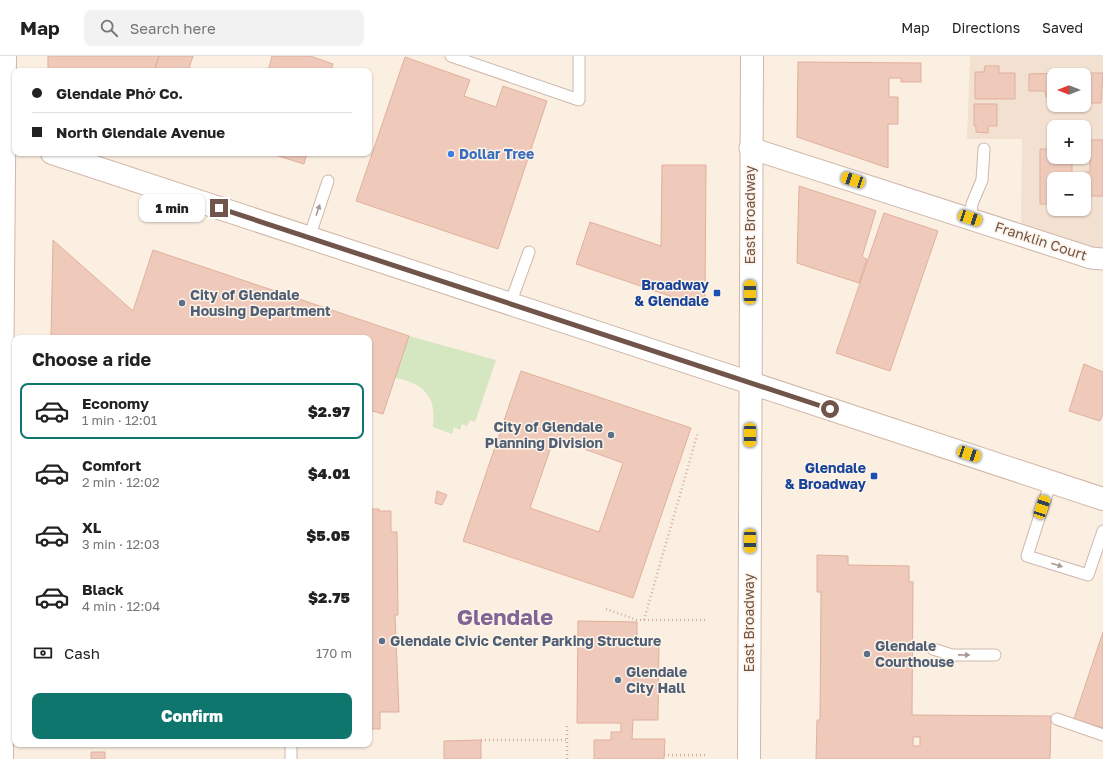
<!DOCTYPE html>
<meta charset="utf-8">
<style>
:root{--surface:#fff;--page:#f2f2f2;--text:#222;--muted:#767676;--line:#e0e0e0;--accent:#0f766e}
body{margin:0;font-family:"Golos Text",sans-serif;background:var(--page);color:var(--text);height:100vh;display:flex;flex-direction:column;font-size:15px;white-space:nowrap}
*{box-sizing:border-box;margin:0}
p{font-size:13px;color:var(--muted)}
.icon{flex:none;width:22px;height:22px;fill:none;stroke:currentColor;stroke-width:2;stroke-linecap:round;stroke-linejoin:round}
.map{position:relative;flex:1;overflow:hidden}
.panel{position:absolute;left:12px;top:279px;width:360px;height:412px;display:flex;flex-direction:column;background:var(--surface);border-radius:8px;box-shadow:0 1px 3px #0004}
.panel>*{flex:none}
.banner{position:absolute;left:12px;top:12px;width:360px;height:88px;border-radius:8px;box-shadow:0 1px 3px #0004;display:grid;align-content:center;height:88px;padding:0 20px;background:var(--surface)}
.needle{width:26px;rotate:270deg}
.buttons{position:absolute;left:1047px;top:12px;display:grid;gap:8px}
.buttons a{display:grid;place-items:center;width:44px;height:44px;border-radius:8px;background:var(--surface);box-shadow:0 1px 3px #0004;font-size:20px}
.end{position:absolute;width:18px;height:18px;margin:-9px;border:5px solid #71544a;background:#fff;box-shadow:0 0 0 2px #fff}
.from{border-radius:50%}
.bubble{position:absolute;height:28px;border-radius:8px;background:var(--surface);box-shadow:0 1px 3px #0004;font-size:13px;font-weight:800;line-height:28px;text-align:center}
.car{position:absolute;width:12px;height:24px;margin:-12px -6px;border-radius:5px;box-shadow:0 0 3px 1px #0007;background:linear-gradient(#f5c518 24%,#345 0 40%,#f5c518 0 76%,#345 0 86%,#f5c518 0)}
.banner b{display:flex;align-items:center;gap:14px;height:38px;font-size:15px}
.banner b+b{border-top:1px solid var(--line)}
.banner i{width:10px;height:10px;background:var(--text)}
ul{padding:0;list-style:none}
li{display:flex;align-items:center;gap:12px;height:56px;margin:0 8px 6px;padding:0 12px;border:2px solid transparent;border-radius:8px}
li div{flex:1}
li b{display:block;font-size:15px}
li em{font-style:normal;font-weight:800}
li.active{border-color:var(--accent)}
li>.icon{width:36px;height:36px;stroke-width:1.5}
h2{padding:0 20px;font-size:18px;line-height:48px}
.pay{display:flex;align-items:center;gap:10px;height:44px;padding:0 20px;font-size:15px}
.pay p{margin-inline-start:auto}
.cta{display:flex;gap:8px;margin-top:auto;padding:8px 20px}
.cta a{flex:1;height:46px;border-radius:8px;background:var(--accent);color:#fff;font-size:16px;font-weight:800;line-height:46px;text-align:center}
header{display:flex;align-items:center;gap:24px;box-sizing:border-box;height:56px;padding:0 20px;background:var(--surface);border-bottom:1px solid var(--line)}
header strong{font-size:19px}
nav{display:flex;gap:22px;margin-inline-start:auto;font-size:14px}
.search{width:280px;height:36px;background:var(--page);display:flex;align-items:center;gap:10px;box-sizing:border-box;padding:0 14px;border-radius:8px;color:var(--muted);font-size:15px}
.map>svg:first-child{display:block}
</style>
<header>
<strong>Map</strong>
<div class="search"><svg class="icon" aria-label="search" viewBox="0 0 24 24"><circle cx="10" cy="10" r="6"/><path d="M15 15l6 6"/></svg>Search here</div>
<nav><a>Map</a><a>Directions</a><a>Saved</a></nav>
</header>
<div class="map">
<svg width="1103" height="703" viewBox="0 0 1103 703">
<rect width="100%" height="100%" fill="#fbefe2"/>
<path fill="#f2e0d0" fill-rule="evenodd" d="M970,0H1103V195L1021,174L1022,83H967ZM1054,19H1084V49H1054ZM1054,71H1084V101H1054ZM1054,123H1084V153H1054Z"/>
<path fill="#d4e7c1" d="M409,280L496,304L475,366L470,364L467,370L462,368L460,374L454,371L452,378L433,371C437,341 424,327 395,322Z"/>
<path fill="#efcabb" stroke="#e1af9c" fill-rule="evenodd" d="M48,0H159L154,15H48Z
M159,0H193L188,15H154Z
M272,0H310L333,8L331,15H268Z
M405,1L470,24L464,40L496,51L503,30L547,45L498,193L356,145Z
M798,6L921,7V26H901V22H889V41H898V68H888V112L797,81Z
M985,10H999V17H1015V43H975V16H984Z
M1074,17V19H1054V41H1046L1045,35H1029V18Z
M1084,17H1103L1101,47H1084Z
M974,48H997V70H988V77L976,76V70H974Z
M1090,84H1103V140H1085V116H1090Z
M1040,93H1054V101H1072V118H1069V123H1054V148H1040Z
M269,97H307L304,108Z
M662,109H706L705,242L696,249L576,208L590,166L661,190Z
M799,130L876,155L862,201L867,203L859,227L797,207Z
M884,157L938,175L890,315L836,297Z
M53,184L133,255L153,194L409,280L383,358L369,354V282H51Z
M1084,308L1103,316V358L1100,365L1069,355Z
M521,315L691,372L633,542L463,485ZM554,382L623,407L599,476L530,452Z
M437,435L447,439L442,449L435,447Z
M369,453H379V455H391V476H397L398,559H395L399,656H380V673H369Z
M817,499L848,500V509L909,510V526H913L912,659L1051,660L1050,703H816L817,664H820L821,536H817ZM913,681H920V690H913Z
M578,565L637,566V584H659L658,664H633L632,683H665L664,703H594V684H611V676H621V667H577Z
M1103,576V672L1074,663Z
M481,684V703H444V685Z
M91,696H105V703H91Z"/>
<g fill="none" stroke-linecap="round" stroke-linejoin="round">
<g stroke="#ceb8ac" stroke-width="13">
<path id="service" d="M451,0L579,44V0
M970,163L972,148L982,124L984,93
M309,182L328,125
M510,248L529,196
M1051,425L1027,500L1088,519L1103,475
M933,593L952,599H995
M1057,663L1103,679
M291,688V703"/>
</g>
<g stroke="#ceb8ac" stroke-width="23">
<path id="minor" d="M750,92L1091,202L1103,203"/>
</g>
<g stroke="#ceb8ac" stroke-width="24">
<path id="tertiary" d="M2,703L1,460L5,0"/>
</g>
<g stroke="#d0b7a9" stroke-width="24">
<path id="secondary" d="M0,80L15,85
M52,97L1103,443
M749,703L752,0"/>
</g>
<path stroke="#d3ae9e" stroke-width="2.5" stroke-dasharray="1 3" stroke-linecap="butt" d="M606,553L637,564H708
M644,564L698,376
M481,684H567
M664,699H706
M567,703V670"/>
<use href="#service" stroke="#fff" stroke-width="11"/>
<use href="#minor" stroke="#fff" stroke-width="21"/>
<use href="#tertiary" stroke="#fff" stroke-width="22"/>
<use href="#secondary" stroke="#fff" stroke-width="22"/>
</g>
<defs><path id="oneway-solid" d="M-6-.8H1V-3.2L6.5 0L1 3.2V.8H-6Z"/></defs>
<g fill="#aa9892">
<use href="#oneway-solid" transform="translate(318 154) rotate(-71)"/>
<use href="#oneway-solid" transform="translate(1057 509) rotate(17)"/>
<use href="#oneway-solid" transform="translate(964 599) rotate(1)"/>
</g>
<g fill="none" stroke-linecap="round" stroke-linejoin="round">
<path stroke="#71544a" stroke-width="5" d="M219,152L830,353"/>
</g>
<circle fill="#3f7fe0" stroke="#fef3e7" stroke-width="1.5" cx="451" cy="98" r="4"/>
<g fill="#1a4fb4" stroke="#fef3e7" stroke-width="1.5">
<rect x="713" y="233" width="8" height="8" rx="2"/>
<rect x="870" y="416" width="8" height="8" rx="2"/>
</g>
<g fill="#5c6f8a" stroke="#fef3e7" stroke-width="1.5">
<circle cx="182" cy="247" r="4"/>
<circle cx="611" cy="379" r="4"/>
<circle cx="382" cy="585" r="4"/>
<circle cx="867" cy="598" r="4"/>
<circle cx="618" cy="624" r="4"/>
</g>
<g text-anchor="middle" stroke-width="3" stroke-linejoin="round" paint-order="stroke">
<g font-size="14" font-weight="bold" fill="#366cbe" stroke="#fef3e7" text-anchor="start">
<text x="459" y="103">Dollar Tree</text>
</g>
<g font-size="14" fill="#71544a" stroke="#fef3e7">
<text transform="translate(750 159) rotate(-90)" y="5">East Broadway</text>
<text transform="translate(1041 185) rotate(18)" y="5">Franklin Court</text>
<text transform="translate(749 567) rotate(-90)" y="5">East Broadway</text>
</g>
<g font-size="14" font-weight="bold" fill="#164399" stroke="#fef3e7" text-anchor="end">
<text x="709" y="234">Broadway<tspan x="709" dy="16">&amp; Glendale</tspan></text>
<text x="866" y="417">Glendale<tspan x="866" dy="16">&amp; Broadway</tspan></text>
</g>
<g font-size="14" font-weight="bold" fill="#4e5e75" stroke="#fef3e7" text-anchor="start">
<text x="190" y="244">City of Glendale<tspan x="190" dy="16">Housing Department</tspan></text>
<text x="603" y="376" text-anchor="end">City of Glendale<tspan x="603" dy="16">Planning Division</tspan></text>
<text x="390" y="590">Glendale Civic Center Parking Structure</text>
<text x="875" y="595">Glendale<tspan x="875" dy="16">Courthouse</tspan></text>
<text x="626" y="621">Glendale<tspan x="626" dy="16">City Hall</tspan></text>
</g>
<g font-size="22" font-weight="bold" fill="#806594" stroke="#fef3e7">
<text x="505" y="569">Glendale</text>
</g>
</g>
</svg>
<div class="buttons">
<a><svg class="needle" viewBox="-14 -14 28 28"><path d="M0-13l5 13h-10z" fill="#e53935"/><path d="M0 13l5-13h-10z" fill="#767676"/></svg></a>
<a>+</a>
<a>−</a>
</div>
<i class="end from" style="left:830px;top:353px"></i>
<i class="end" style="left:219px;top:152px"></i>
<div class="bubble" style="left:139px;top:138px;width:66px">1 min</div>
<i class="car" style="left:853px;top:124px;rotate:288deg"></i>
<i class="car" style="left:970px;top:162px;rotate:108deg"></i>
<i class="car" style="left:750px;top:236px;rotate:0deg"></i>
<i class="car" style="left:750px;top:379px;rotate:180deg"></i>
<i class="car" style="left:969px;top:398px;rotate:108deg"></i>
<i class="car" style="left:1042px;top:451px;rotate:18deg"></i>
<i class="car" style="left:750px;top:485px;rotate:180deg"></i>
<div class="banner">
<b><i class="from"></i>Glendale Phở Co.</b>
<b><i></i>North Glendale Avenue</b>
</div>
<section class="panel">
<h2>Choose a ride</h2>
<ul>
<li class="active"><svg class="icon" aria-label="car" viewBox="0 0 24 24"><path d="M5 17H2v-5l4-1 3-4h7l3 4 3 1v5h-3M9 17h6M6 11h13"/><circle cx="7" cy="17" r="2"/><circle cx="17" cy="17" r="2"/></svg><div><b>Economy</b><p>1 min · 12:01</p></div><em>$2.97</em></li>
<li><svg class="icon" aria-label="car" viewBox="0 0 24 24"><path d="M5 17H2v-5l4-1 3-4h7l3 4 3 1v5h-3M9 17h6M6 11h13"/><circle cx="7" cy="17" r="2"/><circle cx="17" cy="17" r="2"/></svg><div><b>Comfort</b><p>2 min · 12:02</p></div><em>$4.01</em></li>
<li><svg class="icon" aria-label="car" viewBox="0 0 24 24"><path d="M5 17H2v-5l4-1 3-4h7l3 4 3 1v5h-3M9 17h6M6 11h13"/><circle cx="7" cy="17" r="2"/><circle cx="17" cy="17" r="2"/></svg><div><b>XL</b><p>3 min · 12:03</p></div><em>$5.05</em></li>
<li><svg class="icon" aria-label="car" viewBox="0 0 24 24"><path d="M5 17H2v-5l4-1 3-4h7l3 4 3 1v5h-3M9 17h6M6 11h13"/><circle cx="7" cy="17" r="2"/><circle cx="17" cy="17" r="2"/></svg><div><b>Black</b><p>4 min · 12:04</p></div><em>$2.75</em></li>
</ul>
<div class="pay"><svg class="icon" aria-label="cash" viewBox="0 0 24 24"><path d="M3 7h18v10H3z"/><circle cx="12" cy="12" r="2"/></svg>Cash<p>170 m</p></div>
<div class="cta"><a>Confirm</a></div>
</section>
</div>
